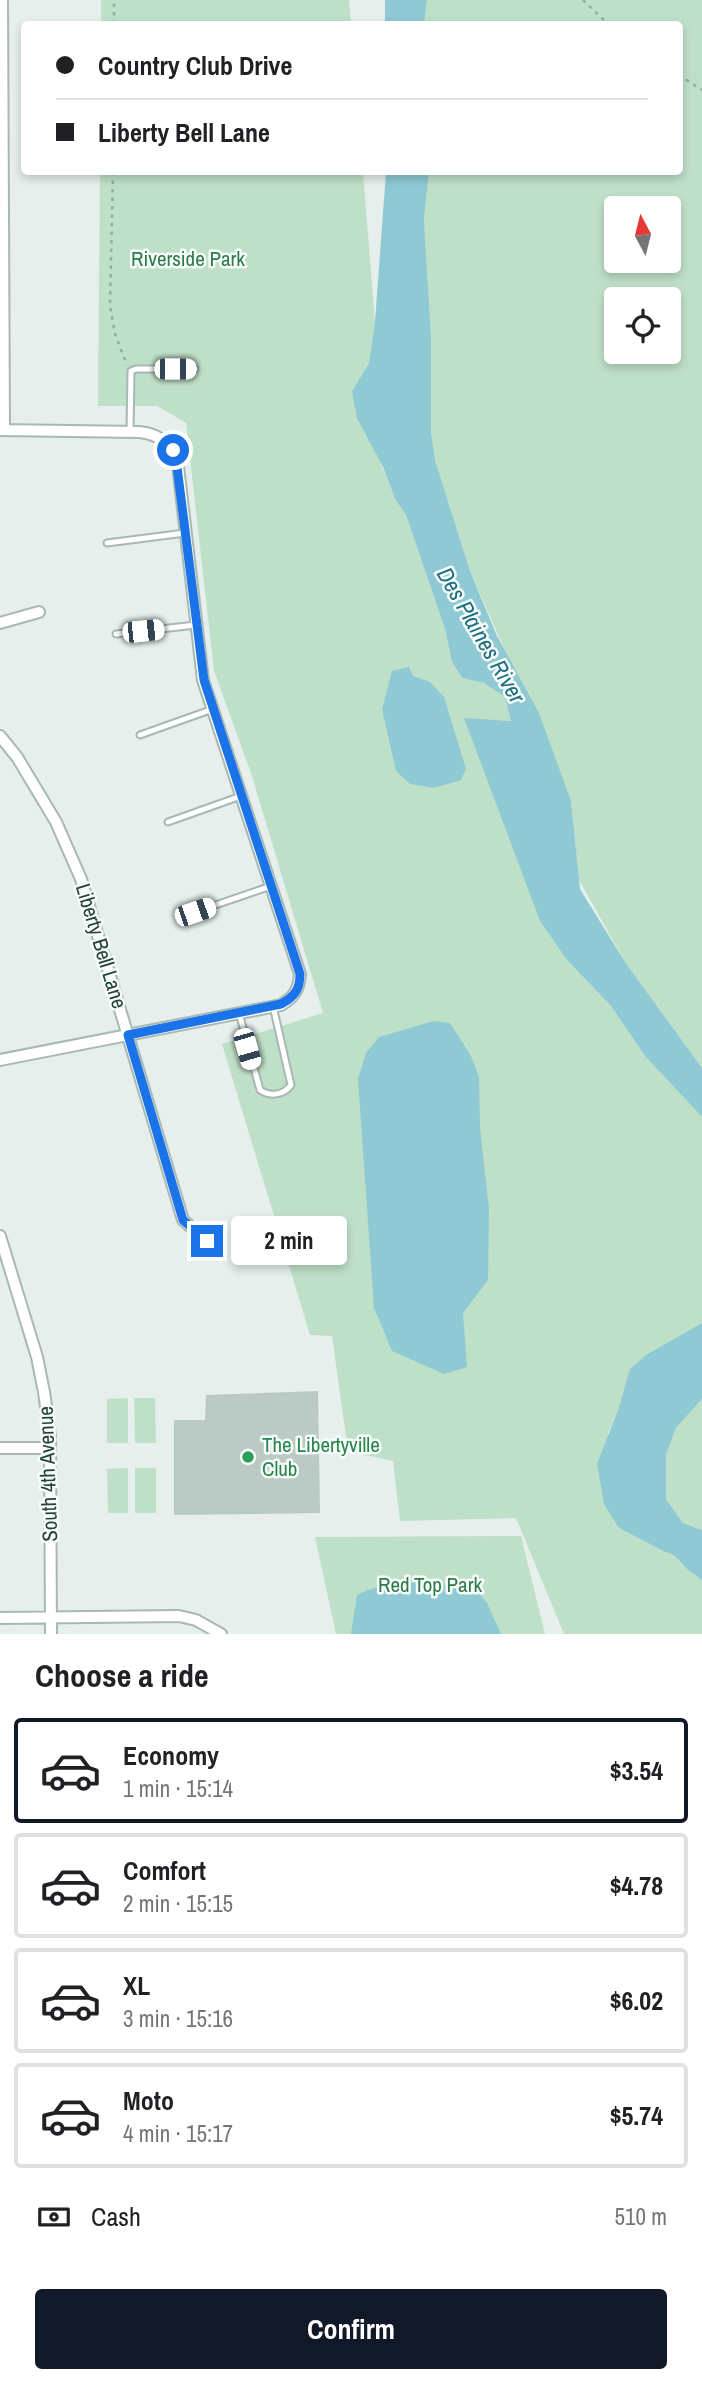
<!DOCTYPE html>
<meta charset="utf-8">
<style>
:root{--surface:#fff;--page:#f6f6f6;--text:#202124;--muted:#757577;--line:#e0e0e0;--accent:#111827}
body{margin:0;font-family:"Archivo Narrow",sans-serif;background:var(--page);color:var(--text);height:100vh;display:flex;flex-direction:column;font-size:26px;white-space:nowrap}
*{box-sizing:border-box;margin:0}
p{font-size:23px;color:var(--muted)}
.icon{flex:none;width:38px;height:38px;fill:none;stroke:currentColor;stroke-width:2;stroke-linecap:round;stroke-linejoin:round}
.map{position:relative;height:1634px;overflow:hidden}
.drawer{display:flex;flex-direction:column;background:var(--surface);flex:1}
.drawer>*{flex:none}
.guide{position:absolute;left:21px;top:21px;width:662px;height:154px;border-radius:7px;box-shadow:0 4px 10px #0003;display:grid;align-content:center;height:154px;padding:0 35px;background:var(--surface)}
.needle{width:46px;rotate:353deg}
.buttons{position:absolute;left:604px;top:196px;display:grid;gap:14px}
.buttons a{display:grid;place-items:center;width:77px;height:77px;border-radius:7px;background:var(--surface);box-shadow:0 4px 10px #0003;font-size:35px}
.end{position:absolute;width:32px;height:32px;margin:-16px;border:9px solid #1a73e8;background:#fff;box-shadow:0 0 0 4px #fff}
.from{border-radius:50%}
.bubble{position:absolute;height:49px;border-radius:7px;background:var(--surface);box-shadow:0 4px 10px #0003;font-size:23px;font-weight:700;line-height:49px;text-align:center}
.car{position:absolute;width:21px;height:42px;margin:-21px -10px;border-radius:9px;box-shadow:0 0 5px 2px #0007;background:linear-gradient(#fff 24%,#345 0 40%,#fff 0 76%,#345 0 86%,#fff 0)}
.guide b{display:flex;align-items:center;gap:24px;height:66px;font-size:26px}
.guide b+b{border-top:2px solid var(--line)}
.guide i{width:18px;height:18px;background:var(--text)}
ul{padding:0;list-style:none}
li{display:flex;align-items:center;gap:21px;height:105px;margin:0 14px 10px;padding:0 21px;border:4px solid var(--line);border-radius:7px}
li div{flex:1}
li b{display:block;font-size:26px}
li em{font-style:normal;font-weight:700}
li.active{border-color:var(--accent)}
li>.icon{width:63px;height:63px;stroke-width:1.5}
h2{padding:0 35px;font-size:32px;line-height:84px}
.pay{display:flex;align-items:center;gap:18px;height:77px;padding:0 35px;font-size:26px}
.pay p{margin-inline-start:auto}
.button{display:flex;gap:14px;margin-top:auto;padding:14px 35px}
.button a{flex:1;height:80px;border-radius:7px;background:var(--accent);color:#fff;font-size:28px;font-weight:700;line-height:80px;text-align:center}
.map>svg:first-child{display:block}
</style>
<div class="map">
<svg width="702" height="1634" viewBox="0 0 702 1634">
<rect width="100%" height="100%" fill="#e6efeb"/>
<path fill="#bfe0c8" fill-rule="evenodd" d="M101,0H349L351,24H101Z
M427,0H702V1068L625,962L579,880L571,801L470,571L435,460L431,432V337L424,219L429,172H679V24H424ZM616,208H668V261H616ZM616,299H668V352H616Z
M100,172H363L375,322L369,363L352,391L395,499L406,515L445,629L452,662L462,678L484,683L505,696L512,721L465,719L567,960L611,1006L645,1056L702,1117V1323L679,1338L619,1407L608,1433L619,1528L665,1552C677,1554 679,1563 688,1570C693,1574 697,1575 702,1581V1634H564L516,1518L400,1521L393,1461L355,1453L346,1436L332,1336L310,1335L222,1044L323,1013L251,773L214,671L186,423L157,406H98Z
M128,1398V1443H107V1399Z
M134,1398H155L156,1443H135Z
M702,1399V1530L683,1523L666,1499V1455L676,1428Z
M128,1468V1513H108L107,1469Z
M135,1468H156V1513H135Z
M521,1536L545,1634H336L315,1537Z"/>
<path fill="#8ec9d4" d="M385,0H427L424,24H385Z
M386,172H429L424,219L431,337V432L435,460L470,571L497,636L539,713L571,801L580,889L625,962L702,1068V1117L645,1056L611,1006L567,960L540,921L464,718L511,721L505,697L484,683L462,678L452,662L445,629L406,515L395,499L383,467L357,418L352,391L369,363L375,322Z
M409,667L413,676L430,682L444,697L466,769L461,780L434,788L410,784L396,771L382,709L392,671Z
M434,1021L450,1023L471,1056L479,1077L480,1127L489,1209L488,1280L463,1313L467,1367L444,1374L392,1351L374,1308L358,1079L366,1053L379,1037Z
M702,1323V1399L676,1428L666,1455V1499L683,1523L702,1530V1581C697,1575 693,1574 688,1570C680,1563 677,1554 665,1552L619,1528L604,1504L597,1464L619,1407L630,1369L646,1355Z
M428,1582L477,1590L487,1603L501,1634H351L357,1595C380,1583 403,1583 428,1582Z"/>
<path fill="#bbcac4" stroke="#b8c9c2" stroke-width="2" d="M317,1392L319,1512L175,1514V1421H206L207,1396Z"/>
<g fill="none" stroke-linecap="round" stroke-linejoin="round">
<g stroke="#a8b8b2" stroke-width="9">
<path id="lane" d="M130,431L131,371L136,369H195
M107,543L185,533
M116,634L196,625
M140,735L213,709
M168,822L241,796
M195,912L271,886
M239,1013L260,1090C270,1097 284,1095 291,1085L273,1006"/>
</g>
<g stroke="#a8b8b2" stroke-width="14">
<path id="street" d="M2,0L4,430
M0,430L139,432C162,434 171,446 178,466L203,680L300,974C299,990 294,997 281,1005L0,1060
M0,623L39,612
M0,736L17,757L56,822L81,879L183,1220L207,1241
M0,1236L37,1357L44,1392L50,1435L51,1634
M0,1448H50
M0,1618L179,1616L196,1620L221,1634"/>
</g>
<path stroke="#86b3a5" stroke-width="2.5" stroke-dasharray="3.5 5" stroke-linecap="butt" d="M583,0L608,24
M114,24V0
M679,75L702,90
M113,172L110,306L115,334L127,365"/>
<use href="#lane" stroke="#fff" stroke-width="5"/>
<use href="#street" stroke="#fff" stroke-width="10"/>
</g>
<g fill="none" stroke-linecap="round" stroke-linejoin="round">
<path stroke="#1a73e8" stroke-width="9" d="M173,450L177,467L204,680L300,974C300,990 294,997 281,1004L128,1035L183,1220L207,1241"/>
</g>
<circle fill="#2e9e5b" stroke="#f7fbf9" stroke-width="2.5" cx="248" cy="1457" r="7"/>
<g text-anchor="middle" stroke-width="5" stroke-linejoin="round" paint-order="stroke">
<g font-size="21" fill="#2d7a4b" stroke="#f7fbf9">
<text x="188" y="266">Riverside Park</text>
<text x="430" y="1592">Red Top Park</text>
</g>
<g font-size="21" fill="#24423a" stroke="#f7fbf9">
<text transform="translate(101 946) rotate(73)" y="7">Liberty Bell Lane</text>
<text transform="translate(48 1474) rotate(-92)" y="7">South 4th Avenue</text>
</g>
<g font-size="21" fill="#27864d" stroke="#f7fbf9" text-anchor="start">
<text x="262" y="1452">The Libertyville<tspan x="262" dy="24">Club</tspan></text>
</g>
<g font-size="23" font-style="italic" fill="#1c6f80" stroke="#f7fbf9">
<text transform="translate(481 635) rotate(60)" y="8">Des Plaines River</text>
</g>
</g>
</svg>
<div class="buttons">
<a><svg class="needle" viewBox="-14 -14 28 28"><path d="M0-13l5 13h-10z" fill="#e53935"/><path d="M0 13l5-13h-10z" fill="#757577"/></svg></a>
<a><svg class="icon" aria-label="locate" viewBox="0 0 24 24"><circle cx="12" cy="12" r="6"/><path d="M12 2v4M12 18v4M2 12h4M18 12h4"/></svg></a>
</div>
<i class="end from" style="left:173px;top:450px"></i>
<i class="end" style="left:207px;top:1241px"></i>
<div class="bubble" style="left:231px;top:1216px;width:116px">2 min</div>
<i class="car" style="left:175px;top:369px;rotate:90deg"></i>
<i class="car" style="left:143px;top:631px;rotate:84deg"></i>
<i class="car" style="left:195px;top:912px;rotate:71deg"></i>
<i class="car" style="left:247px;top:1049px;rotate:164deg"></i>
<div class="guide">
<b><i class="from"></i>Country Club Drive</b>
<b><i></i>Liberty Bell Lane</b>
</div>
</div>
<section class="drawer">
<h2>Choose a ride</h2>
<ul>
<li class="active"><svg class="icon" aria-label="car" viewBox="0 0 24 24"><path d="M5 17H2v-5l4-1 3-4h7l3 4 3 1v5h-3M9 17h6M6 11h13"/><circle cx="7" cy="17" r="2"/><circle cx="17" cy="17" r="2"/></svg><div><b>Economy</b><p>1 min · 15:14</p></div><em>$3.54</em></li>
<li><svg class="icon" aria-label="car" viewBox="0 0 24 24"><path d="M5 17H2v-5l4-1 3-4h7l3 4 3 1v5h-3M9 17h6M6 11h13"/><circle cx="7" cy="17" r="2"/><circle cx="17" cy="17" r="2"/></svg><div><b>Comfort</b><p>2 min · 15:15</p></div><em>$4.78</em></li>
<li><svg class="icon" aria-label="car" viewBox="0 0 24 24"><path d="M5 17H2v-5l4-1 3-4h7l3 4 3 1v5h-3M9 17h6M6 11h13"/><circle cx="7" cy="17" r="2"/><circle cx="17" cy="17" r="2"/></svg><div><b>XL</b><p>3 min · 15:16</p></div><em>$6.02</em></li>
<li><svg class="icon" aria-label="car" viewBox="0 0 24 24"><path d="M5 17H2v-5l4-1 3-4h7l3 4 3 1v5h-3M9 17h6M6 11h13"/><circle cx="7" cy="17" r="2"/><circle cx="17" cy="17" r="2"/></svg><div><b>Moto</b><p>4 min · 15:17</p></div><em>$5.74</em></li>
</ul>
<div class="pay"><svg class="icon" aria-label="cash" viewBox="0 0 24 24"><path d="M3 7h18v10H3z"/><circle cx="12" cy="12" r="2"/></svg>Cash<p>510 m</p></div>
<div class="button"><a>Confirm</a></div>
</section>
